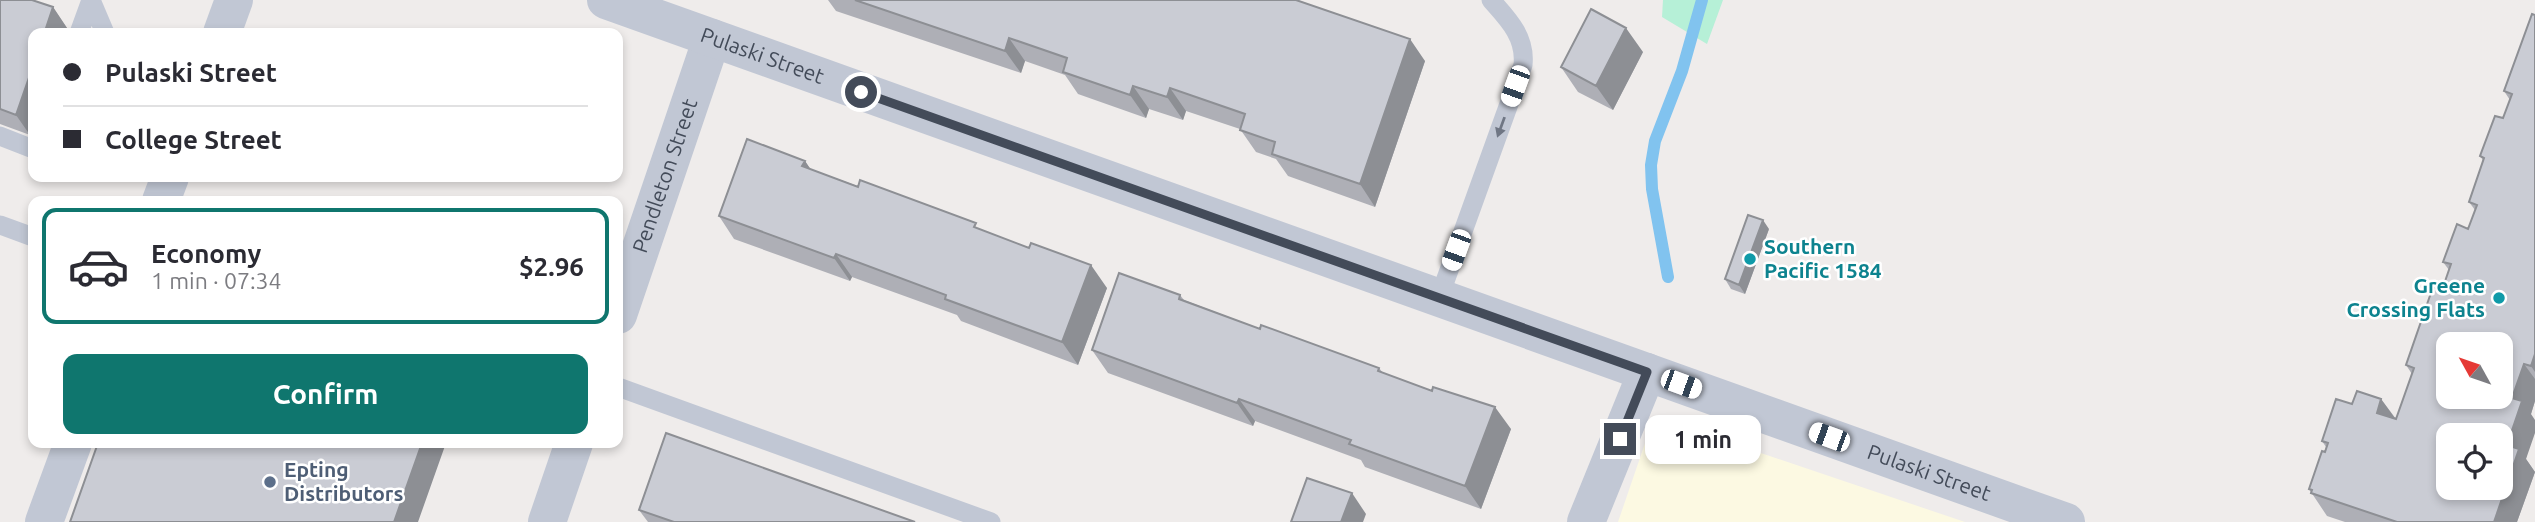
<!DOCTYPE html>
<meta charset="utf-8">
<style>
:root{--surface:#fff;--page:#f7f7f7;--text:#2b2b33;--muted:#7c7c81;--line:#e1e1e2;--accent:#0f766e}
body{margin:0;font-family:Ubuntu,sans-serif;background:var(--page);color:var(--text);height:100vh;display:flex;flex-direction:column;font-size:26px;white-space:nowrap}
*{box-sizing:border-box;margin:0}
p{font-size:23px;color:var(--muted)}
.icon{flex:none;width:38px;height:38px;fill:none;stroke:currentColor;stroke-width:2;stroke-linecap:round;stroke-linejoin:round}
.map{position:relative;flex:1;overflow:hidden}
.details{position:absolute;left:28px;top:196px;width:595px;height:252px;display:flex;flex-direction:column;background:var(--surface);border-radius:14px;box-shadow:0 4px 10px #0003}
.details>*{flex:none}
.hud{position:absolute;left:28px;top:28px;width:595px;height:154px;border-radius:14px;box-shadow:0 4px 10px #0003;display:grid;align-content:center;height:154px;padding:0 35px;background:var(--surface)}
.needle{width:46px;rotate:310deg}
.fabs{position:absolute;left:2436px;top:332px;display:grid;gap:14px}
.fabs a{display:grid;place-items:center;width:77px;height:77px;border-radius:14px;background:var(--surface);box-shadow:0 4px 10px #0003;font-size:35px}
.end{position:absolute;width:32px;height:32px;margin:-16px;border:9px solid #434b59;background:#fff;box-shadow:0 0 0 4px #fff}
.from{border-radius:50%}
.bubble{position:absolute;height:49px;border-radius:14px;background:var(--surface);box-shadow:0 4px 10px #0003;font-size:23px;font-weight:700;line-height:49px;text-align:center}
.car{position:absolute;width:21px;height:42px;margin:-21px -10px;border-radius:9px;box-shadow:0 0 5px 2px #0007;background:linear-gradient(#fff 24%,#345 0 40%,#fff 0 76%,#345 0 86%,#fff 0)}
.hud b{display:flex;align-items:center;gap:24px;height:66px;font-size:26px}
.hud b+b{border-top:2px solid var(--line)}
.hud i{width:18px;height:18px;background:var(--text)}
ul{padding:12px 0 0;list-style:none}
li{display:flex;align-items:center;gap:21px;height:116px;margin:0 14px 10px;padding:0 21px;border:4px solid transparent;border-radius:14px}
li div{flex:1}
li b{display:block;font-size:26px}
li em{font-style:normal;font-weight:700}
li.selected{border-color:var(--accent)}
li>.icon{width:63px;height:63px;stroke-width:1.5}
.cta{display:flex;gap:14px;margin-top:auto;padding:14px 35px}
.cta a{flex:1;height:80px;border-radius:14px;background:var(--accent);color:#fff;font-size:28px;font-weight:700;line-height:80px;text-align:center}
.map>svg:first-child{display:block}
</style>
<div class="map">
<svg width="2535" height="522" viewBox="0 0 2535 522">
<rect width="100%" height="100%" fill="#efeceb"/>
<path fill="#fcf9e2" d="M1654,417L1965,522H1618Z"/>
<path fill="#b6f0d7" d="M1663,0H1723L1707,44L1662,17Z"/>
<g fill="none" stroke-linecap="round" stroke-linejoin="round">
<path stroke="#81c3ef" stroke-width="12" d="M1668,277L1652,189L1651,165L1655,141L1682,71L1702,0"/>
<path stroke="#c1c7d4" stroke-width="19" d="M91,0L105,33
M79,33L91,0
M0,136L33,149
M0,225L33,237
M1439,298L1523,65C1526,37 1508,19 1491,0
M618,387L991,522"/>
<g stroke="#c1c7d4" stroke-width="38">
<path d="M222,33L234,0"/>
<path d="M161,201L170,177"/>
<path id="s1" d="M618,315L712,38"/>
<path d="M44,522L73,443"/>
<path d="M547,522L574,443"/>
<path d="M1586,522L1647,372"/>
</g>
<path stroke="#c1c7d4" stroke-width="38" id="s2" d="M606,0L2066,522"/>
</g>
<path fill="#aeafb6" d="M0,0L36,2L53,7L67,28L65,33H33L30,135L0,124Z
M828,0H1296L1425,61L1375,207L1288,176L1276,159L1256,152L1240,129L1186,111L1183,120L1149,109L1146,118L1078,94L1065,75L1025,61L1021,73L836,11Z
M2535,15V401L2531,414L2526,459L2535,472L2517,522H2345L2327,516L2309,489L2326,447L2322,441L2352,404L2381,399L2396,419L2412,374L2406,365L2442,290L2449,270L2443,262L2468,229L2475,210L2469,202L2483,160L2480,156L2503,118L2510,100L2504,91Z
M1643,52L1613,110L1578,92L1561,67Z
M805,161L810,169L981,230L1107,288L1078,365L961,321L957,315L852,277L850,281L734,239L719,216Z
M1769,229L1745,294L1731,289L1725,279Z
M1180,295L1184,300L1260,329L1379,368L1383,373L1511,429L1481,509L1365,467L1361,460L1255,421L1253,426L1108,373L1092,350Z
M639,510L915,522H648Z"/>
<path fill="#8d8f94" d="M53,7L67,28L65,33H49L46,28Z
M1626,28L1643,52L1613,110L1596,86Z
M1009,38L1025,61L1021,73L1005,51Z
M1410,39L1425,61L1375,207L1360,184Z
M33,65V126L30,135L16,115Z
M1133,86L1149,109L1146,118L1130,95Z
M1170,88L1186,111L1183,120L1167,97Z
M805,161L820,183L802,166Z
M1763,220L1769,229L1745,294L1739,285Z
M836,254L852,277L850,281L834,258Z
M1091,265L1107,288L1078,365L1062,342Z
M2535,354V372L2531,366Z
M2524,364L2535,379V401L2531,414L2535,420V433L2526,459L2535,472L2517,522H2494L2507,445L2512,398Z
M1239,399L1255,421L1253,426L1237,403Z
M2381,399L2397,421L2377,413Z
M1495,407L1511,429L1481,509L1465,486Z
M422,443H446L418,522H394Z
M1352,493L1366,514L1363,522H1341Z"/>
<path fill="#caccd4" stroke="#8d8f94" stroke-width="2" fill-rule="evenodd" d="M0,0H32L53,7L46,28L61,33H33V66L16,115L0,109Z
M855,0H1296L1410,39L1360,184L1272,154L1275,142L1240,130L1245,114L1170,88L1167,97L1133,86L1130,95L1063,72L1067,58L1009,38L1005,51Z
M1591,9L1626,28L1596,86L1561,67Z
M2532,14L2535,15V354L2531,366L2524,364L2512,398L2522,401L2507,445L2519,449L2494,522H2397L2311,493L2312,490L2309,489L2322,451L2325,452L2328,443L2322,441L2336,399L2352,404L2357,391L2381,399L2377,413L2396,419L2414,368L2406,365L2433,287L2442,290L2451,264L2443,262L2457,224L2468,229L2477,205L2469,202L2484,158L2480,156L2495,116L2503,118L2512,94L2504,91ZM2448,345H2501V397H2448ZM2448,436H2501V488H2448Z
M747,139L805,161L802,166L858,187L860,180L976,223L974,227L1029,248L1031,243L1091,265L1062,342L945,299L946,295L836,254L834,258L719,216Z
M1748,215L1763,220L1739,285L1725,279Z
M1119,273L1180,295L1179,299L1260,329L1261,325L1379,368L1378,371L1432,391L1433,387L1495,407L1465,486L1349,444L1351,440L1239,399L1237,403L1092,350Z
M666,433L915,522H674L639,510Z
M98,443H422L394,522H70Z
M1307,478L1352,493L1341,522H1291Z"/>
<defs><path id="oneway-solid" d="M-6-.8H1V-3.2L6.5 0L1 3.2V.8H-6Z" transform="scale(1.75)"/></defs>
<use fill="#6f7684" href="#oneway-solid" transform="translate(1501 127) rotate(110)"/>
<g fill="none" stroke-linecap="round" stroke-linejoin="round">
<path stroke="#434b59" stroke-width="9" d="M861,92L1647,372L1620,439"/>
</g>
<g fill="#0f9aa8" stroke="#fff" stroke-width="2.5">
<circle cx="1750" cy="259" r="7"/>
<circle cx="2499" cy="298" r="7"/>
</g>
<circle fill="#5c6f8a" stroke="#fff" stroke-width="2.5" cx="270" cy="482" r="7"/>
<g text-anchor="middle" stroke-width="5" stroke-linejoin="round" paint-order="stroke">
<g font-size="21" fill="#434b59" stroke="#fff">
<text dy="7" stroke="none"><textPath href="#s2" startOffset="166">Pulaski Street</textPath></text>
<text dy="7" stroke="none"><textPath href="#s1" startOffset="147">Pendleton Street</textPath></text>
<text dy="7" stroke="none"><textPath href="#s2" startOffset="1405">Pulaski Street</textPath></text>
</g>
<g font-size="21" font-weight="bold" fill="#0d838f" stroke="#fff" text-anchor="start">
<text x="1764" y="254">Southern<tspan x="1764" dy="24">Pacific 1584</tspan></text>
<text x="2485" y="293" text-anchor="end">Greene<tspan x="2485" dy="24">Crossing Flats</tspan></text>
</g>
<g font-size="21" font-weight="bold" fill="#4e5e75" stroke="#fff" text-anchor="start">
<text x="284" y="477">Epting<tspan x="284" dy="24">Distributors</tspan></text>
</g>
</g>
</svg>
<div class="fabs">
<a><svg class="needle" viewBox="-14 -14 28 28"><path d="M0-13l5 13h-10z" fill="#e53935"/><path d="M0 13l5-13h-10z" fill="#7c7c81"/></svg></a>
<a><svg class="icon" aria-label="locate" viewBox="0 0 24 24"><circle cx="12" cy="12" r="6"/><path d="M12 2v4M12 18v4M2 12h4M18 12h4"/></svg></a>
</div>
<i class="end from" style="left:861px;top:92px"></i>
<i class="end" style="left:1620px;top:439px"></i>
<div class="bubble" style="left:1645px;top:415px;width:116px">1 min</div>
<i class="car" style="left:1515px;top:86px;rotate:200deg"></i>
<i class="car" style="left:1456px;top:250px;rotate:200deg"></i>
<i class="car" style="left:1681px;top:384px;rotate:110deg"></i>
<i class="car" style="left:1829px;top:437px;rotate:290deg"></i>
<div class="hud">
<b><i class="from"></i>Pulaski Street</b>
<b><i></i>College Street</b>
</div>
<section class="details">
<ul>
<li class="selected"><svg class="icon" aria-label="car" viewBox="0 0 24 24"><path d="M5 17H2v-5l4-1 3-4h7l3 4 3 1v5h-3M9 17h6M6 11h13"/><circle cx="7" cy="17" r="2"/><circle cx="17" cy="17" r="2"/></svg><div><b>Economy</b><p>1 min · 07:34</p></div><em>$2.96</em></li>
</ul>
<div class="cta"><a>Confirm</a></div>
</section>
</div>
